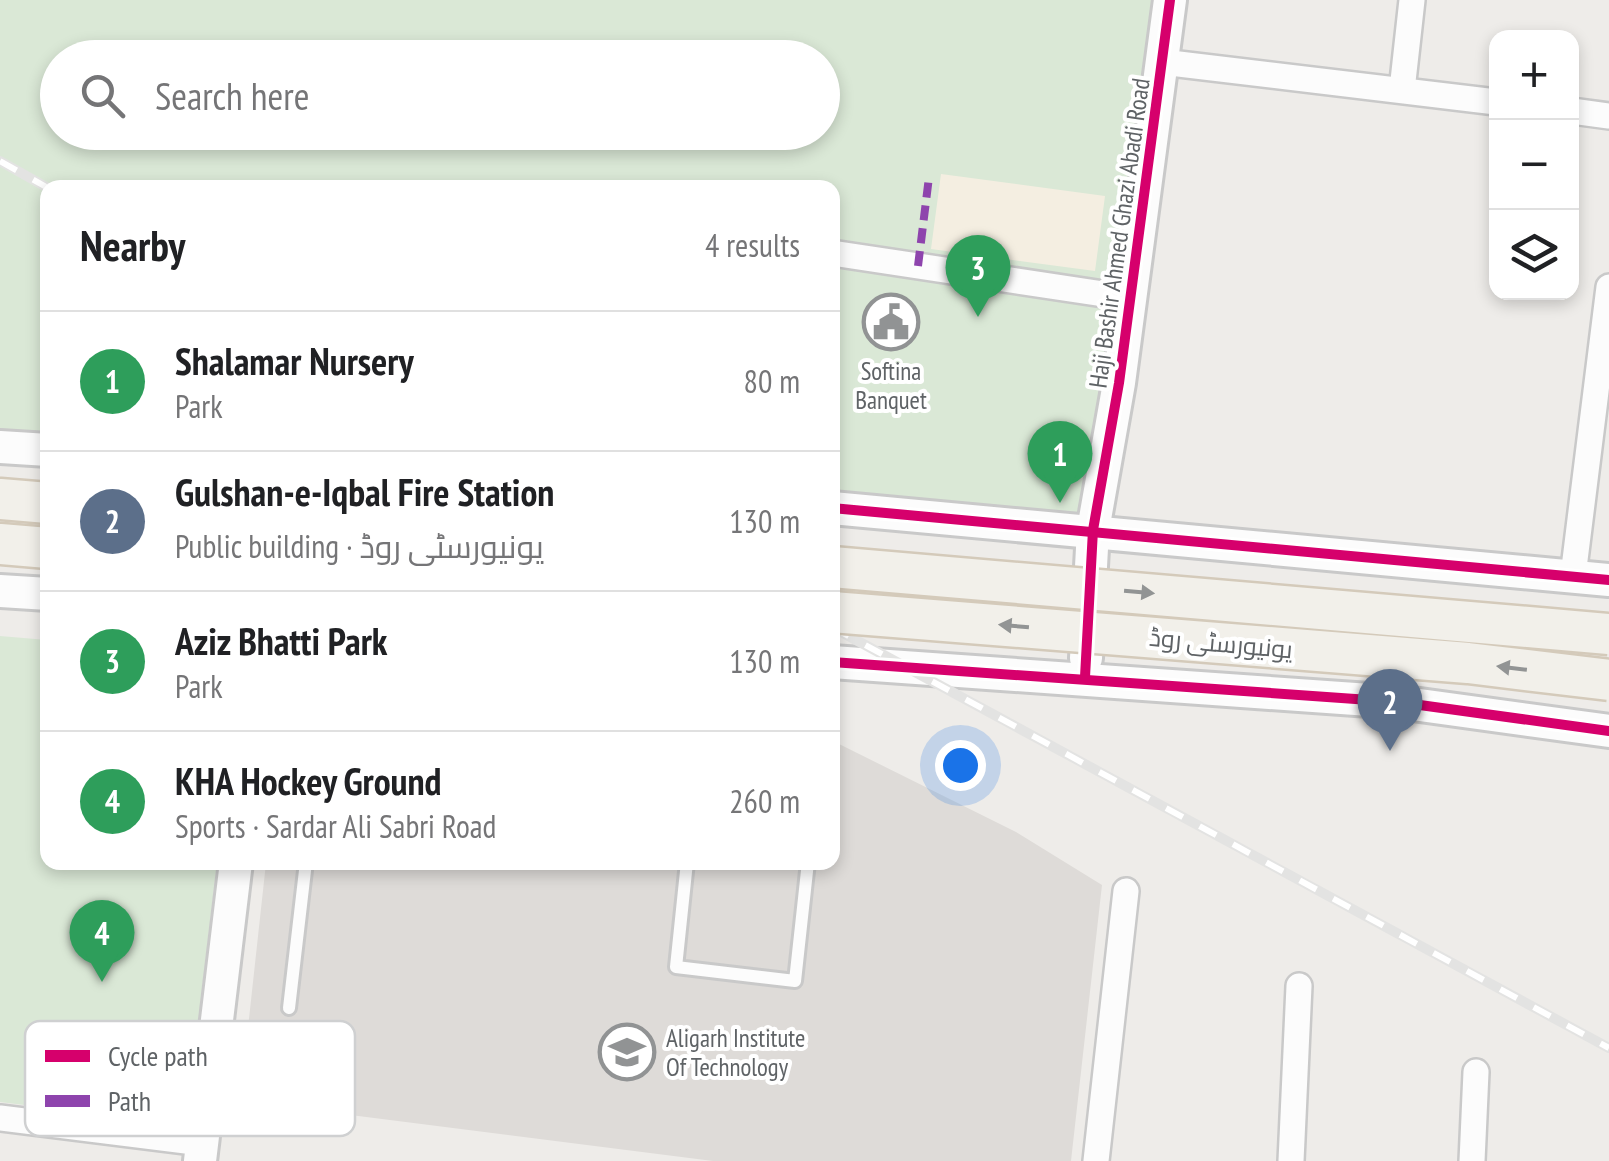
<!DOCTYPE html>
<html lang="en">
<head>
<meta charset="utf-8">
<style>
	:root { --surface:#fff; --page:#f6f6f6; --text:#202124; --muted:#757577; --line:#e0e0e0; --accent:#919394 }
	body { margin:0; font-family:"PT Sans Narrow",Cairo,sans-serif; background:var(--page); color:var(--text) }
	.controls { position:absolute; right:30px; top:30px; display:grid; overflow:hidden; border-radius:20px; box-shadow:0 5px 15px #0003 }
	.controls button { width:90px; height:90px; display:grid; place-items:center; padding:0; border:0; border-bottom:2px solid var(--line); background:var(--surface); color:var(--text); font:50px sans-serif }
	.you { position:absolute; left:960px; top:765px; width:35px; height:35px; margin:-25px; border:8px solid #fff; border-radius:50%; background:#1a73e8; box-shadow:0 0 0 15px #1a73e833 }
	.badge { display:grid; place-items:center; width:65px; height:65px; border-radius:50%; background:var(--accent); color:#fff; font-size:32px; font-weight:700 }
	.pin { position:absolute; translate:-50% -82px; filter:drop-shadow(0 2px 5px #0008) }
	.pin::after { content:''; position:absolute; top:52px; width:35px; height:30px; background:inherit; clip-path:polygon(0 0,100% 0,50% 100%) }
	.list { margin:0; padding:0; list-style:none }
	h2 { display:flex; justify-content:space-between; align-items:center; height:130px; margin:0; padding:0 40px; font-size:42px }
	h2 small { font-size:32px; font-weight:400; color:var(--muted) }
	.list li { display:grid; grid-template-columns:65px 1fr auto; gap:30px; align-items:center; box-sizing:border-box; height:140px; padding:0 40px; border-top:2px solid var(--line) }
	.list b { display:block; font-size:38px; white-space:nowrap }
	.list p { margin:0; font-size:32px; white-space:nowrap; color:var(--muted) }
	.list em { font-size:32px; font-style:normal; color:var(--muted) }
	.icon { flex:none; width:55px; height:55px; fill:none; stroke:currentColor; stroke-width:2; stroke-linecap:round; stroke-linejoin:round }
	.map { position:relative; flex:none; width:1609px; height:1161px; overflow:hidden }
	.search { position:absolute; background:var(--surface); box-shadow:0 5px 15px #0003; left:40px; top:40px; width:800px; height:110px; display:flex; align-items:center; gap:25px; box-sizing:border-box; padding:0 35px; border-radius:55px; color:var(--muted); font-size:38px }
	.panel { position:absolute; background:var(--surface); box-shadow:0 5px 15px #0003; left:40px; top:180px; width:800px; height:690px; border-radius:20px }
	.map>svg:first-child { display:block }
	.education { fill:#dedbd8 }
	.green { fill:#dae8d6; fill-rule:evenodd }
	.sand { fill:#f4eee1 }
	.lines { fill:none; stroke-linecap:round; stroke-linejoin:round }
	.service-casing { stroke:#c9c9c9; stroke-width:18 }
	.minor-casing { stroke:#c9c9c9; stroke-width:30 }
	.tertiary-casing { stroke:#c9c9c9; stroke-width:38 }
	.primary-casing { stroke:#d4caba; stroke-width:45 }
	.service { stroke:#fcfcfc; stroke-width:12 }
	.minor { stroke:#fcfcfc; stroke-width:25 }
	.tertiary { stroke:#fcfcfc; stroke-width:32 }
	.primary { stroke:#f2f0ea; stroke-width:40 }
	.rail-casing { stroke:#e3e3e2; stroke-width:10 }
	.rail { stroke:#fff; stroke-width:6; stroke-dasharray:19; stroke-linecap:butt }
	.primary-bridge-casing { stroke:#d4caba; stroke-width:45; stroke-linecap:butt }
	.primary-bridge { stroke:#f2f0ea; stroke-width:40 }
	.quiet { stroke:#8e44ad; stroke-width:8; stroke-dasharray:15 8; stroke-linecap:butt }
	.cycleway-casing { stroke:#fff; stroke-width:16 }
	.cycleway { stroke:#d6006c; stroke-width:10 }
	.oneway { fill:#929494 }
	.labels { text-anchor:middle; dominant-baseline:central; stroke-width:8; stroke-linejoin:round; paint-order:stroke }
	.street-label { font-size:25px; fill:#5f6366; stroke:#fff }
	.poi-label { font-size:25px; fill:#5f6366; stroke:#fff }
	.key { fill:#fff; stroke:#cfd0d1; stroke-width:2.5 }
	.key-label { font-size:28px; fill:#5f6366 }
</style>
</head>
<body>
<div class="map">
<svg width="1609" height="1161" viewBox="0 0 1609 1161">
	<rect width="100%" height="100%" fill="#eeece9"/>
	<polygon class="education" points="833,741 1016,832 1102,885 1071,1161 713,1161 240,1101 266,863 832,862"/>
	<g class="green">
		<path d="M 0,0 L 1166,0 L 1096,530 L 833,510 L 832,188 L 48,188 L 47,451 L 0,447 ZM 58,58 L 822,58 L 822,132 L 58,132 Z"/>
		<polygon points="0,636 47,640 48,862 217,863 186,1125 0,1102"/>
	</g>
	<polygon class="sand" points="941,174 1105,196 1095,271 931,249"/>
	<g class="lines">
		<g class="service-casing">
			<g id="service">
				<polyline points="687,862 676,967 795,981 808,862"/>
				<polyline points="289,1008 306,862"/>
			</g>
		</g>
		<g class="minor-casing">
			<g id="minor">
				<polyline points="1162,62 1496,102"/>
				<polyline points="1402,90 1412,0"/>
				<polyline points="1572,111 1609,116"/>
				<polyline points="832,253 1130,298"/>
				<polyline points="1573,576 1609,287"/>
				<polyline points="0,1118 202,1143"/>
				<polyline points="1096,1161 1126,891"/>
				<polyline points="1291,1161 1299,986"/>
				<polyline points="1472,1161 1476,1072"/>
			</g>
		</g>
		<g class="tertiary-casing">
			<g id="tertiary">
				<polyline points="0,447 48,450"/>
				<polyline points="832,508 1609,580"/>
				<polyline points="0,591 48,594"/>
				<polyline points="1086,658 1093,530 1119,383 1170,0"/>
				<polyline points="832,662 1398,702 1609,731"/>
				<polyline points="200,1161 236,862"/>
			</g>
		</g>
		<g class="primary-casing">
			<g id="primary">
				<polyline points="0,499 48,503"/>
				<polyline points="0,544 48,548"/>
			</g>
		</g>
		<use href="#service" class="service"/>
		<use href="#minor" class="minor"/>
		<use href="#tertiary" class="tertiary"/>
		<use href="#primary" class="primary"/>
		<g class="rail-casing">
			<g id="rail">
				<polyline points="0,161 48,188"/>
				<polyline points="832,627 1609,1048"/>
			</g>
		</g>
		<use href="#rail" class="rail"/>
		<g class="primary-bridge-casing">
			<g id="primary-bridge">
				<polyline points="832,567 1609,634"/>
				<polyline points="832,612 1468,663 1609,680"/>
			</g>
		</g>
		<use href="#primary-bridge" class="primary-bridge"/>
		<polyline class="quiet" points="918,266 929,177"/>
		<g class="cycleway-casing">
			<g id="cycleway">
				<polyline points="832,508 1609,580"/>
				<polyline points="832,662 1398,702 1609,731"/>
				<polyline points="1085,677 1093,530 1119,383 1170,0"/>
			</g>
		</g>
		<use href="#cycleway" class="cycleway"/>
	</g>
	<defs><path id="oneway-solid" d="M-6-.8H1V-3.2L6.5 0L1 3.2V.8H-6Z" transform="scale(2.5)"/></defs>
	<g class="oneway">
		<use href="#oneway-solid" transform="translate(1139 592) rotate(5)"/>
		<use href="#oneway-solid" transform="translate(1014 626) rotate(-175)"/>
		<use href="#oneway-solid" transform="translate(1512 668) rotate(-173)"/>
	</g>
	<defs>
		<g id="civic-ring" transform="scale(2.875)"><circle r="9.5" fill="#fff" stroke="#919394" stroke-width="1.5"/><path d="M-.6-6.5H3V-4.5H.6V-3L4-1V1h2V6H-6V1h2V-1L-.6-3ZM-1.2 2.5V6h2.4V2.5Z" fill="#919394"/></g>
		<g id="university-ring" transform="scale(2.875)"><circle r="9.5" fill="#fff" stroke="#919394" stroke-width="1.5"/><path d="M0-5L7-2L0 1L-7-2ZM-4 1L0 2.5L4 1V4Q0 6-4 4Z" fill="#919394"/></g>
	</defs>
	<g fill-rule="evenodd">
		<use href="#civic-ring" x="891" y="322"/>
		<use href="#university-ring" x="627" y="1052"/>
	</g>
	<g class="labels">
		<g class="street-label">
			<text transform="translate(1119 233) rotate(-82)">Haji Bashir Ahmed Ghazi Abadi Road</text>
			<text transform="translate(1221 643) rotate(5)">یونیورسٹی روڈ</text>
		</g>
		<g class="poi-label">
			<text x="891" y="371">Softina<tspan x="891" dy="29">Banquet</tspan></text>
			<text x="666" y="1038" text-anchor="start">Aligarh Institute<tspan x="666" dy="29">Of Technology</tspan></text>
		</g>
	</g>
	<rect x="25" y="1021" width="330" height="115" rx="15" class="key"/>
	<rect x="45" y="1050" width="45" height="12" fill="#d6006c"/>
	<rect x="45" y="1095" width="45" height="12" fill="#8e44ad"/>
	<g class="key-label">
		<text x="108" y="1066">Cycle path</text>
		<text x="108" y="1111">Path</text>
	</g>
</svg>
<div class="controls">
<button>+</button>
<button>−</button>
<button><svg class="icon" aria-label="layers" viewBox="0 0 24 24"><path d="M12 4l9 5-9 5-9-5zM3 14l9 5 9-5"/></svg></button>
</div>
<div class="you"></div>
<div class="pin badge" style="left:1060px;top:503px;background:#2e9e5b">1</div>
<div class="pin badge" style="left:1390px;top:751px;background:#5c6f8a">2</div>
<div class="pin badge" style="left:978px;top:317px;background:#2e9e5b">3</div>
<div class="pin badge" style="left:102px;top:982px;background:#2e9e5b">4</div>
<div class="search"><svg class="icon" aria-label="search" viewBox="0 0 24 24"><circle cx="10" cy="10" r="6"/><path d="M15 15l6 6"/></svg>Search here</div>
<section class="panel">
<h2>Nearby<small>4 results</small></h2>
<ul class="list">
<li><span class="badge" style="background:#2e9e5b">1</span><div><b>Shalamar Nursery</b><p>Park</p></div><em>80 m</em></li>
<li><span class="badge" style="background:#5c6f8a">2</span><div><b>Gulshan-e-Iqbal Fire Station</b><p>Public building · یونیورسٹی روڈ</p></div><em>130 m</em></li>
<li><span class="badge" style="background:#2e9e5b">3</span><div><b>Aziz Bhatti Park</b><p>Park</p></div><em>130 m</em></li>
<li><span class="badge" style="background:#2e9e5b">4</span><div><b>KHA Hockey Ground</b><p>Sports · Sardar Ali Sabri Road</p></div><em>260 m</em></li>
</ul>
</section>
</div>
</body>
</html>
